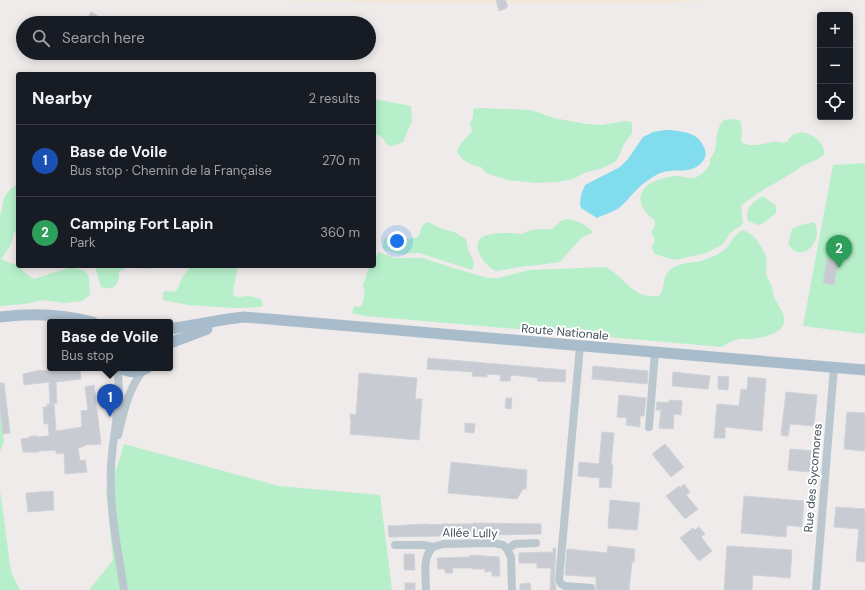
<!DOCTYPE html>
<html lang="en">
<head>
<meta charset="utf-8">
<style>
	:root { --surface:#171b24; --page:#242831; --text:#f1f3f6; --muted:#9ea1a6; --line:#363941; --accent:#0f766e }
	body { margin:0; font-family:"DM Sans",sans-serif; background:var(--page); color:var(--text) }
	.controls { position:absolute; right:12px; top:12px; display:grid; overflow:hidden; border-radius:4px; box-shadow:0 2px 10px #0003 }
	.controls button { width:36px; height:36px; display:grid; place-items:center; padding:0; border:0; border-bottom:1px solid var(--line); background:var(--surface); color:var(--text); font:20px sans-serif }
	.you { position:absolute; left:397px; top:241px; width:14px; height:14px; margin:-10px; border:3px solid #fff; border-radius:50%; background:#1a73e8; box-shadow:0 0 0 6px #1a73e833 }
	.badge { display:grid; place-items:center; width:26px; height:26px; border-radius:50%; background:var(--accent); color:#fff; font-size:13px; font-weight:700 }
	.pin { position:absolute; translate:-50% -33px; filter:drop-shadow(0 1px 2px #0008) }
	.pin::after { content:''; position:absolute; top:21px; width:14px; height:12px; background:inherit; clip-path:polygon(0 0,100% 0,50% 100%) }
	.popup { position:absolute; left:47px; top:319px; width:126px; height:52px; box-sizing:border-box; display:grid; place-content:center; border-radius:4px; background:var(--surface); filter:drop-shadow(0 1px 3px #0005); font-size:13px; white-space:nowrap; color:var(--muted) }
	.popup b { font-size:15px; color:var(--text) }
	.popup::after { content:''; position:absolute; left:50%; top:100%; margin-left:-8px; border:8px solid transparent; border-top-color:var(--surface) }
	.list { margin:0; padding:0; list-style:none }
	h2 { display:flex; justify-content:space-between; align-items:center; height:52px; margin:0; padding:0 16px; font-size:17px }
	h2 small { font-size:13px; font-weight:400; color:var(--muted) }
	.list li { display:grid; grid-template-columns:26px 1fr auto; gap:12px; align-items:center; box-sizing:border-box; height:72px; padding:0 16px; border-top:1px solid var(--line) }
	.list b { display:block; font-size:15px; white-space:nowrap }
	.list p { margin:0; font-size:13px; white-space:nowrap; color:var(--muted) }
	.list em { font-size:13px; font-style:normal; color:var(--muted) }
	.icon { flex:none; width:22px; height:22px; fill:none; stroke:currentColor; stroke-width:2; stroke-linecap:round; stroke-linejoin:round }
	.map { position:relative; flex:none; width:865px; height:590px; overflow:hidden }
	.search { position:absolute; background:var(--surface); box-shadow:0 2px 10px #0003; left:16px; top:16px; width:360px; height:44px; display:flex; align-items:center; gap:10px; box-sizing:border-box; padding:0 14px; border-radius:22px; color:var(--muted); font-size:15px }
	.panel { position:absolute; background:var(--surface); box-shadow:0 2px 10px #0003; left:16px; top:72px; width:360px; height:196px; border-radius:4px }
	.map>svg:first-child { display:block }
	.green { fill:#b6efca }
	.sand { fill:#f1e9da }
	.water { fill:#81dcee }
	.building { fill:#c8cbd1; stroke:#cfd2d8 }
	.lines { fill:none; stroke-linecap:round; stroke-linejoin:round }
	.minor { stroke:#bbc7cf; stroke-width:8 }
	.major { stroke:#a9bccc; stroke-width:11 }
	.labels { text-anchor:middle; dominant-baseline:central; stroke-width:4; stroke-linejoin:round; paint-order:stroke }
	.street-label { font-size:12px; fill:#435059; stroke:#fff }
</style>
</head>
<body>
<div class="map">
<svg width="865" height="590" viewBox="0 0 865 590">
	<rect width="100%" height="100%" fill="#efebeb"/>
	<g class="green">
		<polygon points="374,99 411,106 412,121 403,142 392,146 387,145 383,138 378,135 374,135"/>
		<path d="M 479,108 L 531,110 L 554,118 L 586,124 L 602,125 L 624,121 L 632,122 L 632,133 L 624,144 L 620,154 L 615,162 L 603,168 L 584,173 L 573,179 L 557,182 L 536,183 L 507,180 L 489,174 L 485,172 L 481,167 C 471,165 462,161 457,152 C 459,143 467,138 472,131 L 470,124 L 473,117 L 473,109 Z"/>
		<path d="M 733,119 L 741,121 L 742,132 L 741,141 C 748,149 764,143 773,142 C 778,141 782,144 787,142 C 797,121 826,139 824,154 C 817,162 808,162 799,168 C 797,169 795,172 792,173 C 775,184 756,192 741,206 L 743,224 L 729,234 L 724,243 L 720,246 L 706,253 L 675,260 L 654,254 L 652,247 L 655,240 L 651,232 L 655,226 L 655,221 C 625,197 646,179 676,176 C 682,176 688,179 694,178 C 701,176 706,170 710,164 L 710,159 C 721,147 712,132 724,120 Z"/>
		<polygon points="865,163 865,334 803,326 833,165"/>
		<path d="M 18,183 L 18,239 L 14,231 C 13,243 8,250 1,259 L 10,263 L 18,265 L 25,273 L 34,279 L 71,267 L 85,271 L 89,278 L 90,295 L 82,301 L 64,303 L 43,300 L 25,304 L 0,306 L 0,215 C 2,211 2,207 3,202 C 4,194 12,188 18,183 Z"/>
		<path d="M 763,196 L 776,206 L 776,213 L 762,224 L 758,225 L 748,221 C 744,209 753,202 763,196 Z"/>
		<path d="M 566,219 C 576,219 585,224 592,231 L 592,233 L 582,237 L 560,262 L 531,266 L 526,266 L 497,271 C 487,269 471,248 480,239 C 488,231 513,233 523,234 C 531,227 542,230 552,229 L 561,221 Z"/>
		<path d="M 428,222 L 440,228 L 454,232 L 466,239 C 467,242 467,246 468,249 C 470,257 477,260 472,270 L 419,253 L 399,254 L 385,250 L 383,247 L 384,239 C 387,238 390,236 394,235 C 404,234 407,243 419,236 C 421,230 421,224 428,222 Z"/>
		<path d="M 814,222 C 825,239 802,266 788,244 L 792,229 L 801,225 Z"/>
		<path d="M 742,230 C 753,233 758,241 763,250 C 768,258 766,266 766,274 C 767,279 770,281 771,285 C 773,289 773,293 774,297 C 778,305 789,318 782,327 C 777,335 757,339 748,339 C 744,339 740,338 736,340 C 731,341 727,344 722,347 L 366,316 L 352,313 L 354,306 L 358,307 L 362,305 L 365,291 L 363,285 L 369,268 L 370,266 L 374,266 L 374,260 L 379,252 L 395,258 L 423,258 L 450,267 L 488,278 L 499,278 L 529,270 L 606,267 C 626,278 632,299 659,296 C 666,288 661,276 671,269 C 679,263 691,263 701,261 C 707,259 713,256 718,254 C 731,248 730,238 742,230 Z"/>
		<path d="M 95,266 L 159,266 L 148,269 L 130,267 L 126,268 L 119,272 C 120,285 113,291 101,287 Z"/>
		<polygon points="191,266 238,266 233,292 234,296 239,297 248,296 261,299 263,305 261,307 234,308 188,305 163,300 163,293 165,291 174,292 177,290 182,278"/>
		<polygon points="0,408 4,442 0,452"/>
		<polygon points="124,444 279,486 380,495 392,590 89,590 113,560 106,490 117,467"/>
		<polygon points="0,490 11,572 20,590 0,590"/>
	</g>
	<polygon class="sand" points="250,0 715,0 669,3 391,3"/>
	<path class="water" d="M 665,130 C 675,130 696,132 701,142 C 705,148 708,155 703,161 C 692,175 679,168 664,172 C 659,173 654,176 650,179 C 637,186 630,199 619,208 C 613,212 603,215 597,218 L 581,208 L 580,204 L 581,195 L 585,185 L 620,167 L 628,159 L 643,137 L 653,132 Z"/>
	<g class="building">
		<polygon points="496,0 505,0 508,6 505,9 499,11"/>
		<polygon points="91,12 98,16 94,23 89,23 87,20"/>
		<polygon points="827,259 838,261 834,285 823,283"/>
		<polygon points="428,358 566,370 565,382 537,381 538,378 511,375 510,381 500,381 501,375 487,374 487,377 472,376 473,372 427,369"/>
		<polygon points="593,366 648,371 647,384 592,379"/>
		<polygon points="72,368 80,368 81,379 56,382 57,403 50,404 49,382 24,385 23,374 40,370 41,371"/>
		<polygon points="673,372 710,376 708,389 672,386"/>
		<polygon points="359,373 417,378 415,399 422,399 419,440 350,434 351,423 350,414 356,415"/>
		<polygon points="718,376 729,377 728,390 718,389"/>
		<polygon points="748,377 766,379 762,431 725,427 725,438 714,438 717,404 739,406 741,389 747,390"/>
		<polygon points="0,383 4,383 10,433 3,434 0,408"/>
		<polygon points="94,385 101,444 85,445 85,446 78,448 80,461 85,460 87,472 65,474 64,453 56,454 56,450 39,451 39,452 23,452 21,439 29,438 29,437 33,436 37,436 37,437 49,436 48,423 44,424 43,407 47,407 47,404 54,404 56,431 82,427 81,411 88,410 85,387"/>
		<polygon points="786,392 817,395 814,426 790,424 788,436 781,435"/>
		<polygon points="619,395 646,398 644,416 640,416 640,427 626,425 627,418 617,417"/>
		<polygon points="506,398 512,398 511,409 505,408"/>
		<polygon points="669,400 682,401 681,415 674,414 673,429 659,428 661,410 656,410 657,402 669,403"/>
		<polygon points="847,412 865,413 865,451 844,449"/>
		<polygon points="465,423 475,424 474,433 465,432"/>
		<polygon points="602,432 614,433 611,465 613,465 611,488 599,487 600,478 578,476 579,462 599,464"/>
		<polygon points="665,444 684,467 671,477 652,454"/>
		<polygon points="790,449 812,451 810,472 788,470"/>
		<polygon points="451,462 527,470 526,489 523,489 517,499 448,493"/>
		<polygon points="684,484 690,492 686,495 698,509 685,519 666,496 679,486 680,488"/>
		<polygon points="53,491 54,510 28,512 26,493"/>
		<polygon points="744,496 804,501 802,527 787,525 786,537 741,533"/>
		<polygon points="610,500 640,503 637,530 608,528"/>
		<polygon points="836,507 865,509 865,562 856,561 859,529 834,527"/>
		<polygon points="473,523 541,524 541,534 389,537 388,526 425,524 442,525 442,524 473,524"/>
		<polygon points="699,527 705,534 701,537 712,551 699,561 680,538 693,528 695,530"/>
		<polygon points="608,546 635,549 634,562 632,562 629,590 596,590 596,577 565,575 567,549 607,553"/>
		<polygon points="727,546 792,550 790,578 753,575 752,590 724,590"/>
		<polygon points="553,548 556,548 554,580 556,587 556,590 550,590 551,568 537,568 537,563 519,563 519,553 553,552"/>
		<polygon points="404,554 414,554 415,570 404,570"/>
		<polygon points="470,555 499,557 500,576 492,576 492,571 485,572 485,569 472,569 472,568 452,568 453,573 445,573 445,569 438,569 437,558 470,557"/>
		<rect x="405" y="583" width="10" height="7"/>
		<polygon points="530,583 531,590 520,590 520,584"/>
	</g>
	<g class="lines">
		<g class="minor">
			<polyline points="580,346 559,580 561,584 565,586 591,588"/>
			<path d="M 117,368 C 123,399 112,436 111,468 C 109,509 118,550 124,590"/>
			<polyline points="649,427 655,352"/>
			<path d="M 118,435 C 124,411 128,390 143,370"/>
			<polyline points="395,545 424,545 433,547 443,544 493,543 503,545 507,549 515,544 536,543"/>
			<polyline points="507,549 511,557 512,590"/>
			<path d="M 426,590 C 426,576 422,557 433,547"/>
			<polyline points="816,590 834,367"/>
		</g>
		<g class="major">
			<path d="M 0,317 C 31,313 63,314 93,322"/>
			<polyline points="170,329 228,319 244,317 865,370"/>
			<polyline points="170,343 207,329"/>
			<path d="M 120,368 C 129,373 138,373 147,368"/>
		</g>
	</g>
	<g class="labels">
		<g class="street-label">
			<text transform="translate(565 332) rotate(5)">Route Nationale</text>
			<text transform="translate(813 478) rotate(-85)">Rue des Sycomores</text>
			<text transform="translate(470 533) rotate(1)">Allée Lully</text>
		</g>
	</g>
</svg>
<div class="controls">
<button>+</button>
<button>−</button>
<button><svg class="icon" aria-label="locate" viewBox="0 0 24 24"><circle cx="12" cy="12" r="6"/><path d="M12 2v4M12 18v4M2 12h4M18 12h4"/></svg></button>
</div>
<div class="you"></div>
<div class="pin badge" style="left:110px;top:417px;background:#1a4fb4">1</div>
<div class="popup"><b>Base de Voile</b>Bus stop</div>
<div class="pin badge" style="left:839px;top:268px;background:#2e9e5b">2</div>
<div class="search"><svg class="icon" aria-label="search" viewBox="0 0 24 24"><circle cx="10" cy="10" r="6"/><path d="M15 15l6 6"/></svg>Search here</div>
<section class="panel">
<h2>Nearby<small>2 results</small></h2>
<ul class="list">
<li><span class="badge" style="background:#1a4fb4">1</span><div><b>Base de Voile</b><p>Bus stop · Chemin de la Française</p></div><em>270 m</em></li>
<li><span class="badge" style="background:#2e9e5b">2</span><div><b>Camping Fort Lapin</b><p>Park</p></div><em>360 m</em></li>
</ul>
</section>
</div>
</body>
</html>
